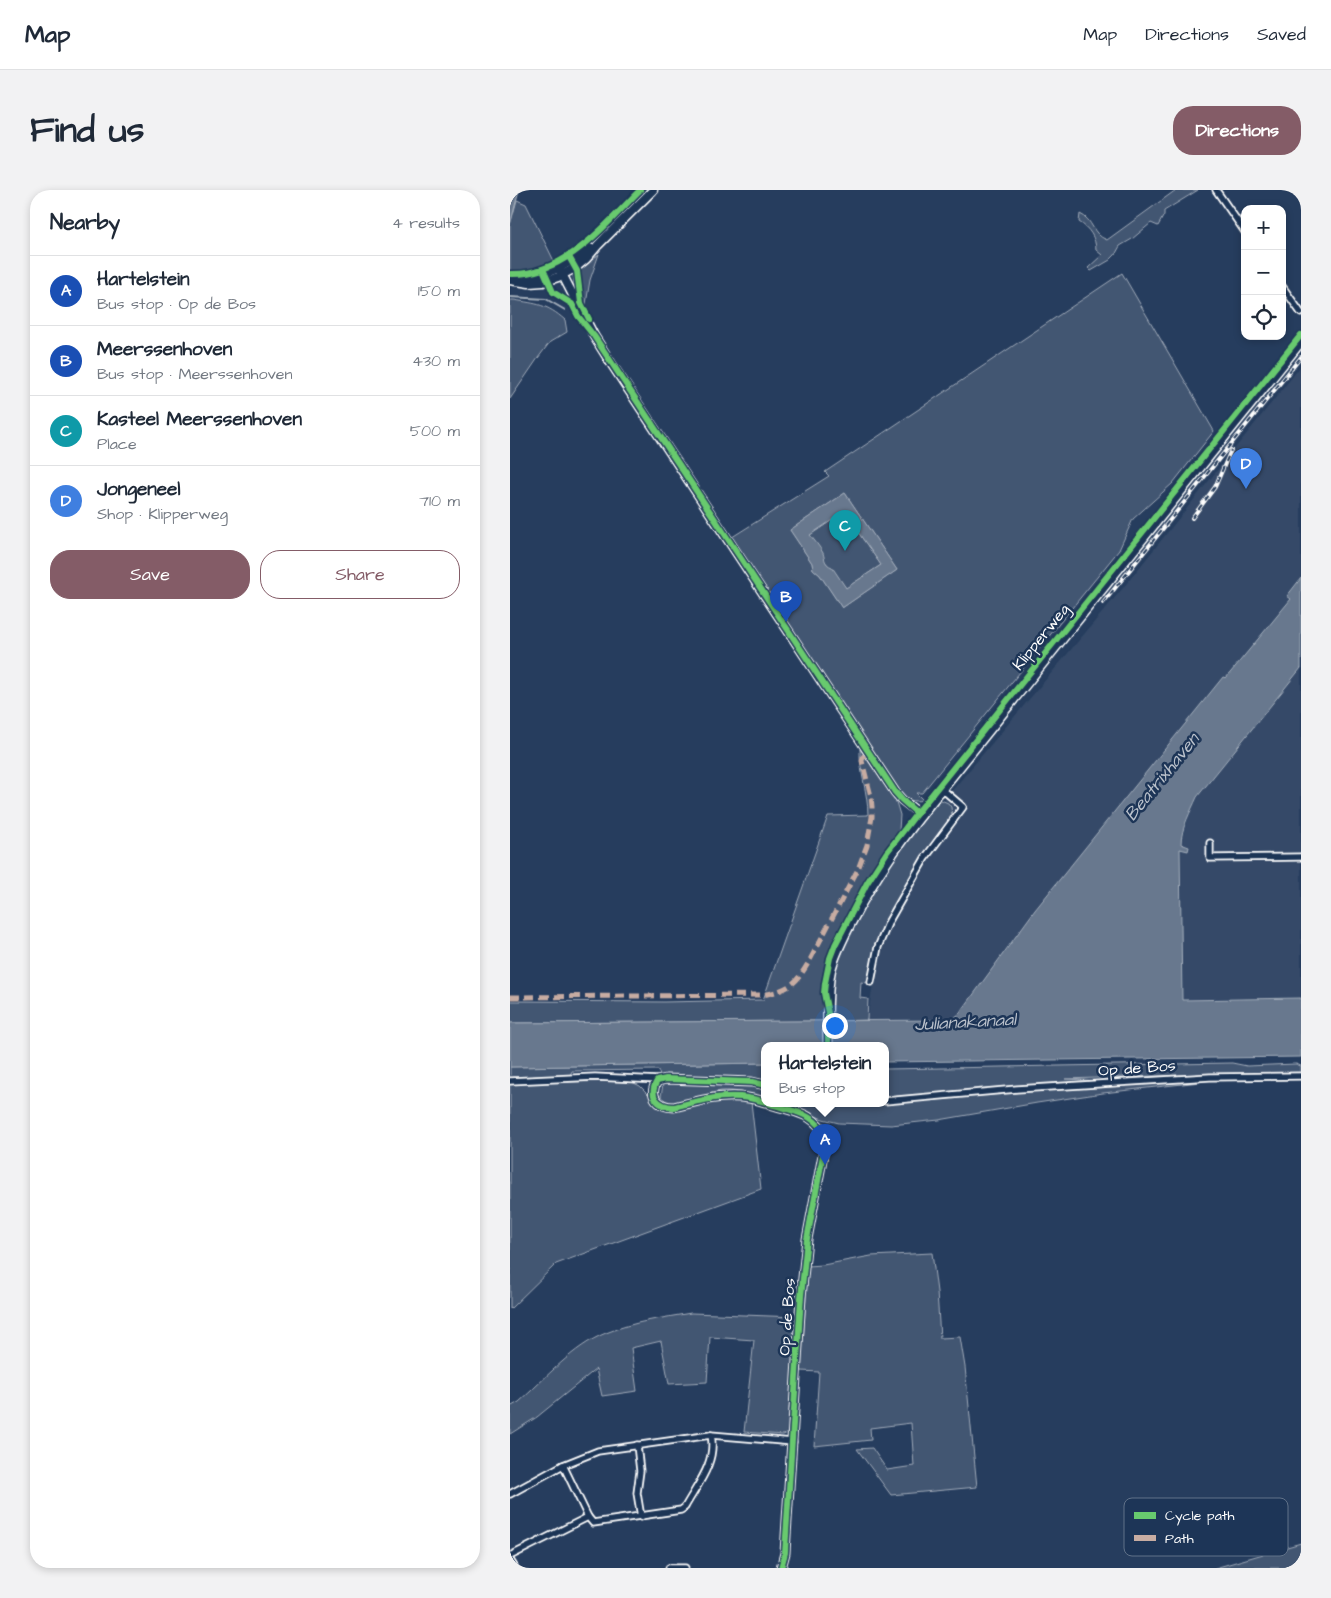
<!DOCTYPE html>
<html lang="en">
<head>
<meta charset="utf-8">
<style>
	:root { --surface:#fff; --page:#f2f2f3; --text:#1f2937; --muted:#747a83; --line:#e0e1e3; --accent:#845c67 }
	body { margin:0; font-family:"Architects Daughter",sans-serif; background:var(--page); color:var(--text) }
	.controls { position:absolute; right:15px; top:15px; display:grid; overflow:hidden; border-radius:10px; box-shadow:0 2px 8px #0003 }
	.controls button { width:45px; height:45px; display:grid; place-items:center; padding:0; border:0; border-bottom:1px solid var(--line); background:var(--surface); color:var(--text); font:25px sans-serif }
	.you { position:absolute; left:324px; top:835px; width:18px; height:18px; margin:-12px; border:4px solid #fff; border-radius:50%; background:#1a73e8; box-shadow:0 0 0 8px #1a73e833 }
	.badge { display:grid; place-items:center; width:32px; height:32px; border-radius:50%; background:var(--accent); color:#fff; font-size:16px; font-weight:700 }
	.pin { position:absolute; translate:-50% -41px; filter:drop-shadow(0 1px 2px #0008) }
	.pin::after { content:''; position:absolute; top:26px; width:18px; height:15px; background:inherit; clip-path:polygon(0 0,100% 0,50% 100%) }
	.popup { position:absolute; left:251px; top:852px; width:128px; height:65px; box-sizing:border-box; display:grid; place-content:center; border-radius:10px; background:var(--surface); filter:drop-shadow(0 1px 4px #0005); font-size:16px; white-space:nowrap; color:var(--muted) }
	.popup b { font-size:19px; color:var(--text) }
	.popup::after { content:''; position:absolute; left:50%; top:100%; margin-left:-10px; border:10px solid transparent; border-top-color:var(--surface) }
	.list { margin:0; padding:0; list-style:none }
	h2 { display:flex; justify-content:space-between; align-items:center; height:65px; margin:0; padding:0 20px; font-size:21px }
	h2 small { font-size:16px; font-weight:400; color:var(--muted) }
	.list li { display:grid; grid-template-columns:32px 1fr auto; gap:15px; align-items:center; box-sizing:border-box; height:70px; padding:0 20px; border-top:1px solid var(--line) }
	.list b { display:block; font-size:19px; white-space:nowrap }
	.list p { margin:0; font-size:16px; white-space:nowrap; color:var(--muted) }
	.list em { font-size:16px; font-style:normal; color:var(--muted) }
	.actions { display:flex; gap:10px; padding:15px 20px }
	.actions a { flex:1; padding:11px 0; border:1px solid var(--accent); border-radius:20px; text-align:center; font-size:18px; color:var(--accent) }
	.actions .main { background:var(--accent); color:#fff }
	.icon { flex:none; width:28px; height:28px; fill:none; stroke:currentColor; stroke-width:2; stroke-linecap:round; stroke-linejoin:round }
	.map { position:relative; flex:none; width:791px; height:1378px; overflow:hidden; border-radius:20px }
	header { display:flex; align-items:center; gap:30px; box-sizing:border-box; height:70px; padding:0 25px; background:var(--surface); border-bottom:1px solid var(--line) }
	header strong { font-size:24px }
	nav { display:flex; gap:28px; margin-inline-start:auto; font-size:18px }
	.intro { display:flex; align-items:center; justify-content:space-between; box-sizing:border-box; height:120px; padding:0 30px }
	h1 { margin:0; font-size:35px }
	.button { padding:12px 22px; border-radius:20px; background:var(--accent); color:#fff; font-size:18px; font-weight:700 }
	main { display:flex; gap:30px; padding:0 30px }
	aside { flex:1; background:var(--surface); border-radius:20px; box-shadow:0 2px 8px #0003 }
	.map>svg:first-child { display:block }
	.built { fill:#344a68 }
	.green { fill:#425672; stroke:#a0aab8; fill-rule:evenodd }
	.water { fill:#67788e; stroke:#a4aebb; fill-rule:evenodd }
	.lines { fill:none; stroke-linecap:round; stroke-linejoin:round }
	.stream { stroke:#a4aebb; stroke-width:2 }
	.street-casing { stroke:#fff; stroke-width:9 }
	.secondary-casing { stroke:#fff; stroke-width:11 }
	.street { stroke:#1d3557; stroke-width:5.5 }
	.secondary { stroke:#1d3557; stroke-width:8 }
	.rail-casing { stroke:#fff; stroke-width:4 }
	.rail { stroke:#1d3557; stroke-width:2; stroke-dasharray:5.5; stroke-linecap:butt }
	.quiet { stroke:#c7aca2; stroke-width:5; stroke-dasharray:10 5; stroke-linecap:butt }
	.cycleway-casing { stroke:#1d3557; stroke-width:9 }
	.cycleway { stroke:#67ca6e; stroke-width:6 }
	.labels { text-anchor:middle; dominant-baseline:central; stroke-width:5; stroke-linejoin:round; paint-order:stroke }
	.street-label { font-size:16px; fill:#fff; stroke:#1d3557 }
	.water-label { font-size:18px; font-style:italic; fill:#bbc2cc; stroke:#1d3557 }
	.key { fill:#1d3557; stroke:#617289; stroke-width:1 }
	.key-label { font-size:14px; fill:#fff }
</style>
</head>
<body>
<header>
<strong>Map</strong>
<nav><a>Map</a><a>Directions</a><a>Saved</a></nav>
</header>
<div class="intro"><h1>Find us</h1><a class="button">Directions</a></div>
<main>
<aside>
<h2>Nearby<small>4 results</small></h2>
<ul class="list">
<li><span class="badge" style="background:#1a4fb4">A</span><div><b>Hartelstein</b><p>Bus stop · Op de Bos</p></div><em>150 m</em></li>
<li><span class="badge" style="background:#1a4fb4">B</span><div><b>Meerssenhoven</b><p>Bus stop · Meerssenhoven</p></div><em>430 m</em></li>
<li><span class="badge" style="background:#0f9aa8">C</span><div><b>Kasteel Meerssenhoven</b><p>Place</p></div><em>500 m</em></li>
<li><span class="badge" style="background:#3f7fe0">D</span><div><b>Jongeneel</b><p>Shop · Klipperweg</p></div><em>710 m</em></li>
</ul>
<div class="actions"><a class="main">Save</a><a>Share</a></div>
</aside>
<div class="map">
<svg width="791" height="1378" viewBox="0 0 791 1378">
	<rect width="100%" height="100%" fill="#263d5e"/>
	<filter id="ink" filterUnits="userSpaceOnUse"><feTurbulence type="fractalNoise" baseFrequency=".02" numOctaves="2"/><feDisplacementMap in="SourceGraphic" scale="10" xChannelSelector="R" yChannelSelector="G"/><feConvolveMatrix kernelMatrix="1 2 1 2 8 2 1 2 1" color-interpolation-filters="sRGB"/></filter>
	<g filter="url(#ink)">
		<polygon class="built" points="791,176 791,808 672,810 671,808 670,659 679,657 671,654 671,650 679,624 687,607 722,564 680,528 525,720 450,823 444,828 434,830 357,830 369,759 380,735 417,670 431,633 429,627 435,609 613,398"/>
		<g class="green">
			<path d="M 666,0 L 688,0 L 654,21 L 654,25 L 648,36 L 641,33 L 622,49 L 610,56 L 605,65 L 600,70 L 581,81 L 578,78 L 592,65 L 586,60 C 586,48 579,38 569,32 L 570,24 C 584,30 581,44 597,50 Z"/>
			<path d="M 7,10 L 16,14 L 44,71 C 30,78 16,82 0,82 L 0,35 Z"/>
			<polygon points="89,64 80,90 75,120 64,94 63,86"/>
			<path d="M 612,83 L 704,241 L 663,293 L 623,329 L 609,360 L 412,603 L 406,603 L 413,610 C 404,612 397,611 390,603 L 219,349 L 319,286 L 315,282 ZM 335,303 L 387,380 L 332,418 L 310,385 L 303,379 L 302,373 L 280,340 Z"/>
			<path d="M 0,110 L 4,110 C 27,114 37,114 55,130 L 57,142 L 40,152 L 28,168 L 0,209 Z"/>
			<polygon points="334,322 371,375 336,398 314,370 300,345"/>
			<path d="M 350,559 L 386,612 L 390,625 L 389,640 L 354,694 L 324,752 L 317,770 L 315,786 L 313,831 L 0,833 L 0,811 L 154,812 L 253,810 L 318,626 L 358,625 C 358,603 349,581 350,559 Z"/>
			<path d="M 431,610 L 438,613 L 441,617 L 442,626 L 415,663 L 376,731 L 366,755 L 357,793 L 351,792 L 350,808 L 358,809 L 357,830 L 322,831 C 322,818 321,805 323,792 C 326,775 334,758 341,742 C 362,694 392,655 424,614 Z"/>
			<path d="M 255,873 L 255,908 C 241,904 226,900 211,901 C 199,902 170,916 161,913 C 158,913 154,909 151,907 L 153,894 L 148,880 L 62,881 L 57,892 L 120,891 L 130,896 L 149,915 L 219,909 L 241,912 L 251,999 L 46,1074 L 0,1119 L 0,877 Z"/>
			<polygon points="722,873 737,876 786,874 791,876 791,883 674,885 555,889 635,893 690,892 593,903 527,913 429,930 381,935 329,933 313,929 274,914 375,914 375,879"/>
			<polygon points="422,1063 427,1102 430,1148 450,1147 455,1177 467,1297 381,1305 347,1259 362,1258 377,1280 404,1276 401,1233 360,1238 361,1250 304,1256 309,1182 291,1181 298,1076 313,1075 361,1066"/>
			<path d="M 181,1123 L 286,1127 L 279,1238 L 278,1243 L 273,1245 L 234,1242 L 244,1150 L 200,1147 L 197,1192 L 159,1194 L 151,1151 L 121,1158 L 127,1201 L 92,1206 L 86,1179 L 27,1227 L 0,1244 L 0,1217 L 9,1212 C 35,1189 63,1156 96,1143 C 123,1132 152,1128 181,1123 Z"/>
			<polygon points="791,1353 791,1378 705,1378"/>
		</g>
		<g class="water">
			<polygon points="0,0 9,0 0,35"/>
			<path d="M 335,303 L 387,380 L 332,418 L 310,385 L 303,379 L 302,373 L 280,340 ZM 334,322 L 371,375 L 336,398 L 322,377 C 314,374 315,369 313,363 C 310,357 304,350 300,345 Z"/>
			<path d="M 791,388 L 791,478 L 687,607 C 681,621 671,638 671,654 L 679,657 L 678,661 L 670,659 L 672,810 L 791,808 L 791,867 L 375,872 L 375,856 L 255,856 L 255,873 L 0,877 L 0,833 L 434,830 L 444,828 L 450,823 L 525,720 L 713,487 L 716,488 L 781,409 L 777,406 Z"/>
		</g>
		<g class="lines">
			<polyline class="stream" points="0,107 36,109 55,120"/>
			<g class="street-casing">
				<g id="street">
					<polyline points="706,0 735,42"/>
					<polyline points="772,96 791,123"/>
					<polyline points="700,653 700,668 791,667"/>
					<polyline points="361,792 368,757 379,731 415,668 453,617 432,599"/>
					<polyline points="0,891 85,887 150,890"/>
					<polyline points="375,911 507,899 700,887 791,886"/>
					<polyline points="127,1255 130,1281 127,1303 131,1327"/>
					<polyline points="53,1275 78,1327"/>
					<polyline points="0,1304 53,1275 88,1261 201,1245 283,1252"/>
					<path d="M 0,1366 L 78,1327 L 83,1333 L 171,1320 L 175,1317 C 187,1295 207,1272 201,1245"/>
					<polyline points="0,1370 5,1378"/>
					<polyline points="159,1378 175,1378"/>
				</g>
			</g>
			<g class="secondary-casing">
				<g id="secondary">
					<polyline points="49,78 84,146 101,173 385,602 392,610 411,625"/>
					<polyline points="0,90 19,93 33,92 48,87 65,78 76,69 88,55 143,0"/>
					<polyline points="15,91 49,78 81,59"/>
					<path d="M 318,856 C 318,831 316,805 321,780 C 325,764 333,749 340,735 C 365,685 397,642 432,599 L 791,152"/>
					<path d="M 255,895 L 242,892 L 156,889 L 147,891 C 138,906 148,917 164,917 C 195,909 223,901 255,912"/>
					<path d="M 260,914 C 282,921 308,923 316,949 L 297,1049 L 291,1107 L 276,1346 L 275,1363 L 271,1378"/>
				</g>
			</g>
			<use href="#street" class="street"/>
			<use href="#secondary" class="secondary"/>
			<g class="rail-casing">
				<g id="rail">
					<polyline points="682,328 705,297 721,260"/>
					<polyline points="593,413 791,167"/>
				</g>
			</g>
			<use href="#rail" class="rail"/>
			<path class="quiet" d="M 0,807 L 253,805 C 281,799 286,794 300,770 L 348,679 L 357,655 L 362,627 L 362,617 L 361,606 L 352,571 L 353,567 L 358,560"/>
			<g class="cycleway-casing">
				<g id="cycleway">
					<polyline points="58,65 67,81 71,113 79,129"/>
					<polyline points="33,79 43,102 62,114 68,126 84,146 385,602 392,610 407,623"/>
					<path d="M 0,84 C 55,86 95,35 130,0"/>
					<polyline points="318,856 318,823 314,803 315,793 320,768 325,755 357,693 377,662 407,623 791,145"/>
					<path d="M 255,895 L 242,892 L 156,889 L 147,891 C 138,906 148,917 164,917 C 195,909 223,901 255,912"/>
					<path d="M 260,914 C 282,921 308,923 316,949 L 297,1049 L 291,1107 L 276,1346 L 275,1363 L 271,1378"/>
				</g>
			</g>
			<use href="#cycleway" class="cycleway"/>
		</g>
	</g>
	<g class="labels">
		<g class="street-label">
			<text transform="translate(531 447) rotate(-51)">Klipperweg</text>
			<text transform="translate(627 878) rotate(-4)">Op de Bos</text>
			<text transform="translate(277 1127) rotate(-86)">Op de Bos</text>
		</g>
		<g class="water-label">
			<text transform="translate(652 587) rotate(-51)">Beatrixhaven</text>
			<text transform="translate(455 832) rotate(-3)">Julianakanaal</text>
		</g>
	</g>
	<rect x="614" y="1308" width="164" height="58" rx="8" class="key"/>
	<rect x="624" y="1322" width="22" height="7" fill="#67ca6e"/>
	<rect x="624" y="1345" width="22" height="6" fill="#c7aca2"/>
	<g class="key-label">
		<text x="655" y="1330">Cycle path</text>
		<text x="655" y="1353">Path</text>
	</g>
</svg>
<div class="controls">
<button>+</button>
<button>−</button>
<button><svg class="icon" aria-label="locate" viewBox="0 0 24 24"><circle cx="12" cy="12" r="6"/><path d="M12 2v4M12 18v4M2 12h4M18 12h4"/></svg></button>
</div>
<div class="you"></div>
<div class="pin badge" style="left:315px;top:975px;background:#1a4fb4">A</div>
<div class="popup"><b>Hartelstein</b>Bus stop</div>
<div class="pin badge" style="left:276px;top:432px;background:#1a4fb4">B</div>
<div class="pin badge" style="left:335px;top:361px;background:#0f9aa8">C</div>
<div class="pin badge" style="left:736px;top:299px;background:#3f7fe0">D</div>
</div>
</main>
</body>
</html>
